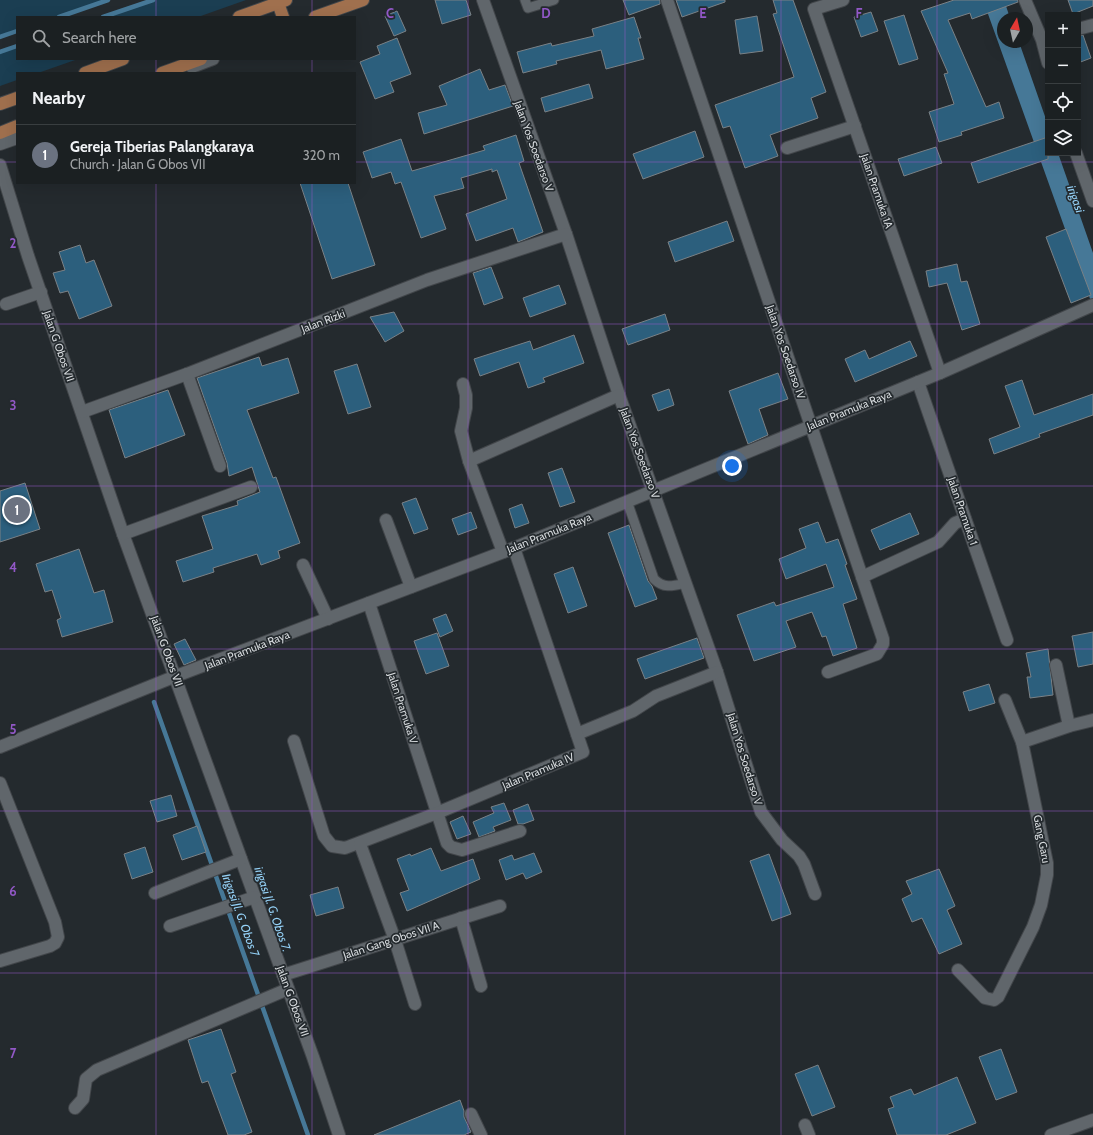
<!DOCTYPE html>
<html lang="en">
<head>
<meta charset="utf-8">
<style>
	:root { --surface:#1b2022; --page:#24282a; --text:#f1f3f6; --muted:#a0a3a5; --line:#393e40; --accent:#fe9b58 }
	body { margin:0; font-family:Cabin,sans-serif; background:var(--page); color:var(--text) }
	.controls { position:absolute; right:12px; top:12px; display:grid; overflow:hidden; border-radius:0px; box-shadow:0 4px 16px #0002 }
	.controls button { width:36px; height:36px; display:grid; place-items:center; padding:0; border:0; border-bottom:1px solid var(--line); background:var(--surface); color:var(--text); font:20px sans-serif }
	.compass { position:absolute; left:997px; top:12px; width:36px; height:36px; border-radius:50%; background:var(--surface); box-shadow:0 4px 16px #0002; rotate:9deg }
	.you { position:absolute; left:732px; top:466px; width:14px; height:14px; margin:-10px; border:3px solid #fff; border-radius:50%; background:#1a73e8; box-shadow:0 0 0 6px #1a73e833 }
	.badge { display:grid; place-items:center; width:26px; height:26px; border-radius:50%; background:var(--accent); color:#fff; font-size:13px; font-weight:700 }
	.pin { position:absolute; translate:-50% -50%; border:2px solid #fff; box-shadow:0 1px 4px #0006 }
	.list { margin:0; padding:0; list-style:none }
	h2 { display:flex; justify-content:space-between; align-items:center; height:52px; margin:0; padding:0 16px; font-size:17px }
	h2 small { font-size:13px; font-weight:400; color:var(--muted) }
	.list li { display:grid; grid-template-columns:26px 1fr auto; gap:12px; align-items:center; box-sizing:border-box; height:60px; padding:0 16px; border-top:1px solid var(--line) }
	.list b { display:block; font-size:15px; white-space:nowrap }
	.list p { margin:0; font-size:13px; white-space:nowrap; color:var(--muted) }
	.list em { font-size:13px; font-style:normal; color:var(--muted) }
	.icon { flex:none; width:22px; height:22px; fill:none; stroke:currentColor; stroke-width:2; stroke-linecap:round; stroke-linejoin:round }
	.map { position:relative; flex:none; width:1093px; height:1135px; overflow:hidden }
	.search { position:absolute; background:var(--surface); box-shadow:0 4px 16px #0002; left:16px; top:16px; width:340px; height:44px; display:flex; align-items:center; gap:10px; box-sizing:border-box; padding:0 14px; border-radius:0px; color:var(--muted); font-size:15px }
	.panel { position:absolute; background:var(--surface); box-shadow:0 4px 16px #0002; left:16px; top:72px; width:340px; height:112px; border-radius:0px }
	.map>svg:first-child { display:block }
	.green { fill:#1b3e52 }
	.water { fill:#467897 }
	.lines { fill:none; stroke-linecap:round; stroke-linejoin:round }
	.stream { stroke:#467897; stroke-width:4.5 }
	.building { fill:#2c5f7d; stroke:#7a8186 }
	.service-casing { stroke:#42464a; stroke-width:11 }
	.minor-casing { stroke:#42464a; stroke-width:14 }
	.tertiary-casing { stroke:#42464a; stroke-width:14 }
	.primary-casing { stroke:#42464a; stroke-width:14 }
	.service { stroke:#60666b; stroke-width:9 }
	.minor { stroke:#60666b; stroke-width:12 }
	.tertiary { stroke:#60666b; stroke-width:12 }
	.primary { stroke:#a0704e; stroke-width:12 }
	.grid { fill:none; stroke:#9258c7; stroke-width:1; stroke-opacity:0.55 }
	.labels { text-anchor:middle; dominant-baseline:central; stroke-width:3.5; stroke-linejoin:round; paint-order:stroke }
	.street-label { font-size:11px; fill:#d7dbde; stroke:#242a2e }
	.water-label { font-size:12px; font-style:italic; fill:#95d2f8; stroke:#242a2e }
	.grid-label { font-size:13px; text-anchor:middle; font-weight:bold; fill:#9258c7; stroke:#242a2e; stroke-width:3.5; stroke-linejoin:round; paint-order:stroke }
</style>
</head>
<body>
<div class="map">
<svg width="1093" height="1135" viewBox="0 0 1093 1135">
	<rect width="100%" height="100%" fill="#242a2e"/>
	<g class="green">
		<polygon points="0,0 107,0 56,17 17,17 17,30 0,35"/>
		<polygon points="155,0 246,0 198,17 106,17"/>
		<polygon points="17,48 17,59 78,59 38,73 17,73 17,80 0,86 0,53"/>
	</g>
	<polygon class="water" points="983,0 1004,0 1010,18 1003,18 1003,42 1019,42 1048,125 1048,153 1058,153 1093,253 1093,307"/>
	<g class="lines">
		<g class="stream">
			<polyline points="59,17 108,0"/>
			<polyline points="103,17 153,0"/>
			<polyline points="0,37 17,31"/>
			<polyline points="0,52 17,46"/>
			<polyline points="154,702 308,1135"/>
		</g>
	</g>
	<g class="building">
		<polygon points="435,0 466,0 471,15 442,24"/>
		<polygon points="623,0 660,0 660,4 629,15"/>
		<polygon points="676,0 725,0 725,2 682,17"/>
		<polygon points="773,0 793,0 826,92 811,98 818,118 770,135 778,156 745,168 730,126 723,128 715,105 794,77 773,14 777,13"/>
		<polygon points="954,0 1018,0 1018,2 972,19 970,13 948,20 986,107 999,102 1004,118 961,132 962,135 939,142 929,112 954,104 944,74 948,73 921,11"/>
		<polygon points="1068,0 1093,0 1093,6 1073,14"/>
		<polygon points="397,11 406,31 394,36 385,16"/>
		<polygon points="871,12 878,31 861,37 854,17"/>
		<polygon points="904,15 918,59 899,65 884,21"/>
		<polygon points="757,16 763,51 740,54 735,20"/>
		<polygon points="634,17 641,38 638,38 644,59 606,69 601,50 556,61 557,64 523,73 517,52 551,43 552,46 594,36 592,29"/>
		<polygon points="1083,35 1091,58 1078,63 1078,36"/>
		<polygon points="397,38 411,74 390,82 394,92 375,99 360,62 380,54 377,46"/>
		<polygon points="480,69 489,90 505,85 513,106 424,134 418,113 447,105 439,86"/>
		<polygon points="589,84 593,98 545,112 541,98"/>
		<polygon points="695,131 704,157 643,179 633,154"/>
		<polygon points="516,135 524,161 519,163 543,232 518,242 513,228 476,241 466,214 507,199 497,170 492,172 492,169 461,178 464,188 434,196 446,229 421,238 401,182 395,184 391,172 372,178 363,152 401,139 412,171 485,150 483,146"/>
		<polygon points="1048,137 1048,159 978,183 971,163"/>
		<polygon points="936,147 942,163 904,176 898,159"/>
		<polygon points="300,183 348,183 375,265 332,279"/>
		<polygon points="727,221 734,241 675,262 668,242"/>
		<polygon points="1066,229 1091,295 1071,303 1046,237"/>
		<polygon points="80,245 86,263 94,260 112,306 79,319 68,291 60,293 53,273 65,270 59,252"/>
		<polygon points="957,264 961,282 967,281 980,324 962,330 947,283 929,287 926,271"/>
		<polygon points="491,267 503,298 484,305 473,273"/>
		<polygon points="559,285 566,304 530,317 523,298"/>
		<polygon points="394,312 404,331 385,342 370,317"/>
		<polygon points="665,314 670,330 628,345 622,329"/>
		<polygon points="574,335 584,363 543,378 545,382 528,388 519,362 480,376 474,359 530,341 533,350"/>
		<polygon points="910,341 917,356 855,382 845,359 865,350 869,359"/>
		<polygon points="259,357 262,366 288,358 299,393 247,410 273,478 276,477 300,543 278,551 280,558 261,565 257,554 213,568 214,572 183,582 176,561 213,549 202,516 238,505 237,501 260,492 252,467 229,476 227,463 197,378"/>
		<polygon points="357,364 371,407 348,414 334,371"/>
		<polygon points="778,373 788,399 759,409 768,435 748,444 729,391"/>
		<polygon points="1022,380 1034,415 1093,394 1093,415 1039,434 1040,437 994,454 989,439 1020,427 1005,386"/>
		<polygon points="669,389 674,405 658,411 652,395"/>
		<polygon points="168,390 185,435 125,458 109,410"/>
		<polygon points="562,468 575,502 560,507 548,473"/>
		<polygon points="25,483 40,529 0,542 0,491"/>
		<polygon points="416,498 428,529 414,534 402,503"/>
		<polygon points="522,504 529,523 515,528 509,509"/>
		<polygon points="471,512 477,528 458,535 452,519"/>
		<polygon points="910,513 919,534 880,550 871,530"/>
		<polygon points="818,522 826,543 838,539 847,564 845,565 857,599 843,604 857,648 833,656 826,636 822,637 812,612 786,621 796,647 754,661 737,615 774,602 776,606 834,587 826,564 786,579 779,559 806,548 799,529"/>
		<polygon points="629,525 648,581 652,586 657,599 635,607 608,533"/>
		<polygon points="79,549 94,593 104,590 113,622 62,637 57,620 61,618 52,590 45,592 36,564"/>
		<polygon points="573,567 587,606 568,613 554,574"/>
		<polygon points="446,614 453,631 440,637 433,619"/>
		<polygon points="1093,632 1093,664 1078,667 1072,636"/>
		<polygon points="437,633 449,666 426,674 414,641"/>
		<polygon points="697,638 704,658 645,679 637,659"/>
		<polygon points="185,639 196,660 184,665 174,644"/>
		<polygon points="1048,649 1053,695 1030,698 1027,677 1031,677 1026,653"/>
		<polygon points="989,684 995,703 969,711 963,692"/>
		<polygon points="171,795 177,816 157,822 150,801"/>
		<polygon points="504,803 511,820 493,827 495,831 479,837 473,822 494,813 491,807"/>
		<polygon points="528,804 534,820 523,824 518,824 513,810"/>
		<polygon points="463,816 471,834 457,839 450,822"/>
		<polygon points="197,826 206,852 182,860 173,835"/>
		<polygon points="145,847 153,872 132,879 124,854"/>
		<polygon points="431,848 441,871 473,859 480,879 407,911 400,893 409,890 397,859 410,854 411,856"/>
		<polygon points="534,853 542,872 526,879 523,873 506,880 499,860 512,855 514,860"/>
		<polygon points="769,854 791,914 772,921 750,861"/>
		<polygon points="939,869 955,906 947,910 962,944 939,954 922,918 912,922 902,899 912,894 906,881"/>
		<polygon points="338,887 344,908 316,916 310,895"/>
		<polygon points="221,1029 236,1072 231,1074 252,1132 244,1135 228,1135 208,1081 202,1083 188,1040"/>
		<polygon points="1001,1049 1017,1092 996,1100 979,1057"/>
		<polygon points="818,1065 835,1107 812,1116 795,1074"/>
		<polygon points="957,1077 976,1123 946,1135 897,1135 888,1109 894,1107 890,1097 911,1089 914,1095"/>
		<polygon points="460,1100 464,1111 464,1117 471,1132 464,1135 374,1135"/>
	</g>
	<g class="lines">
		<g class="service-casing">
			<g id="service">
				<polyline points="525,0 528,8 554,0"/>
				<path d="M 627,501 L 654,579 C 664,589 673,586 686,583"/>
			</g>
		</g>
		<g class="minor-casing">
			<g id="minor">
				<polyline points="483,0 566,234 619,395 717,672 761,812 782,840 799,856 804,864 815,894"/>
				<polyline points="667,0 883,639 883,644 877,654 828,672"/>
				<polyline points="843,0 814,9 940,373"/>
				<polyline points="1078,29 1093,25"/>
				<polyline points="192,67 213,59"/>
				<polyline points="0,144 17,138"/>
				<polyline points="787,148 855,126"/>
				<polyline points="0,165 28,256 123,534 313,1057 339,1135"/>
				<polyline points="6,304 41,292"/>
				<polyline points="187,374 220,466"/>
				<polyline points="918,382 1007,640"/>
				<polyline points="463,384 466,395 466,408 461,431 469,461"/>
				<polyline points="82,412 187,374 427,280 566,234"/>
				<polyline points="386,520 411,587"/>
				<polyline points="123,534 251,487"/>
				<polyline points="503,552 469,461 619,395"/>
				<polyline points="303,565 328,619"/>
				<polyline points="862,577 938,542 955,523 965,519"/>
				<polyline points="369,603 447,843 451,847 462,850 520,831"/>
				<polyline points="1056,665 1069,726"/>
				<polyline points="1005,700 1022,742"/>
				<polyline points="577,734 633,711 656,696 717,672"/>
				<polyline points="294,741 324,836 332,846 345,848 437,813 583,752 514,548"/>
				<polyline points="0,747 176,676 514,548 940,373 1093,305"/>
				<polyline points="0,783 55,922 58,937 55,943 50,946 0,961"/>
				<polyline points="360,844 395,940 415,1004"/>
				<polyline points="155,893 241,859"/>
				<polyline points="461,918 481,986"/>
				<polyline points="170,926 255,897"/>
				<polyline points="958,970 985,998 994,1000 998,997 1033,927 1041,905 1047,875 1047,863 1022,742 1069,726 1093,720"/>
				<polyline points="283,975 500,906"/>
				<polyline points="75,1108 83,1099 86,1079 97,1070 288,989"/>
				<polyline points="471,1114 481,1135"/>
				<polyline points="805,1125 809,1135"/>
				<polyline points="1051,1135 1093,1120"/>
			</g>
		</g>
		<g class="tertiary-casing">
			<g id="tertiary">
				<polyline points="1025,0 1042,40 1048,63"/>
				<polyline points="1076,153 1093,201"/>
			</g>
		</g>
		<g class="primary-casing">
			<g id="primary">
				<polyline points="278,3 283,17"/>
				<polyline points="239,17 286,0"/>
				<polyline points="315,17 363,0"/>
				<polyline points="85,73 123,59"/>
				<polyline points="162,73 201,59"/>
				<polyline points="0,104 17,98"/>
				<polyline points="0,133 17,126"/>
			</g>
		</g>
		<use href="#service" class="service"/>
		<use href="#minor" class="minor"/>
		<use href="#tertiary" class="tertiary"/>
		<use href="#primary" class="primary"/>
	</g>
	<path class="grid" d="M 156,0 L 156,17M 312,0 L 312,17M 468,0 L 468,1135M 625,0 L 625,1135M 781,0 L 781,1135M 937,0 L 937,1135M 156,59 L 156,73M 312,59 L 312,73M 0,162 L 17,162M 355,162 L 1093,162M 156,183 L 156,1135M 312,183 L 312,1135M 0,324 L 1093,324M 0,486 L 1093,486M 0,649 L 1093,649M 0,811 L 1093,811M 0,973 L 1093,973"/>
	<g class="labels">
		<g class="street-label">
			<text transform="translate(534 146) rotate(70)">Jalan Yos Soedarso V</text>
			<text transform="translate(877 191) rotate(71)">Jalan Pramuka 1A</text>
			<text transform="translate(323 321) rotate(-21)">Jalan Rizki</text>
			<text transform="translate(59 346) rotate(71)">Jalan G Obos VII</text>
			<text transform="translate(786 352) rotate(71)">Jalan Yos Soedarso IV</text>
			<text transform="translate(849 410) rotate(-22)">Jalan Pramuka Raya</text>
			<text transform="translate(640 453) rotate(70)">Jalan Yos Soedarso V</text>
			<text transform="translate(963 511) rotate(71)">Jalan Pramuka 1</text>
			<text transform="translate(549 533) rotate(-22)">Jalan Pramuka Raya</text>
			<text transform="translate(247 650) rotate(-21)">Jalan Pramuka Raya</text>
			<text transform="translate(167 651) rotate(70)">Jalan G Obos VII</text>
			<text transform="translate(403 708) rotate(72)">Jalan Pramuka V</text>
			<text transform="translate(745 759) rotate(73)">Jalan Yos Soedarso V</text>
			<text transform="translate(538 771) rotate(-23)">Jalan Pramuka IV</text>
			<text transform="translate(1042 839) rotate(79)">Gang Garu</text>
			<text transform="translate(391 940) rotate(-18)">Jalan Gang Obos VII A</text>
			<text transform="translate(293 1001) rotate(70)">Jalan G Obos VII</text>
		</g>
		<g class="water-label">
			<text transform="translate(1076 199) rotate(70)">irigasi</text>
			<text transform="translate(273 909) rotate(71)">irigasi Jl. G. Obos 7.</text>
			<text transform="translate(241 915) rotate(70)">Irigasi Jl. G. Obos 7</text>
		</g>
	</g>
	<g class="grid-label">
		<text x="390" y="18">C</text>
		<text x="546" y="18">D</text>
		<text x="703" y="18">E</text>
		<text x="859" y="18">F</text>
		<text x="13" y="248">2</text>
		<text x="13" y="410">3</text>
		<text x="13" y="572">4</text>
		<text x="13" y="734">5</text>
		<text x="13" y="896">6</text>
		<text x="13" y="1058">7</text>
	</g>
</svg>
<div class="controls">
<button>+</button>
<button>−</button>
<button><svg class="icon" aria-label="locate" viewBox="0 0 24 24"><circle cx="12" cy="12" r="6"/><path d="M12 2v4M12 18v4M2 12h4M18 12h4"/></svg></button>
<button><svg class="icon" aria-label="layers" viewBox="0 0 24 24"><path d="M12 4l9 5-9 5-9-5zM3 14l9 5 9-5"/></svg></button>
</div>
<svg class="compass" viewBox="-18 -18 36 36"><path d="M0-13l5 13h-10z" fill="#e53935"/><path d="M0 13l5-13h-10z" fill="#a0a3a5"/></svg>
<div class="you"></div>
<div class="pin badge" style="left:17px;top:510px;background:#6b7280">1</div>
<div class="search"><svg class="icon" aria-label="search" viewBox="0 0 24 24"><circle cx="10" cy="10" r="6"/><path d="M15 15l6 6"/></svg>Search here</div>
<section class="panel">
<h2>Nearby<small></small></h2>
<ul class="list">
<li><span class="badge" style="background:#6b7280">1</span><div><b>Gereja Tiberias Palangkaraya</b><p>Church · Jalan G Obos VII</p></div><em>320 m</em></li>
</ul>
</section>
</div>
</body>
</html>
